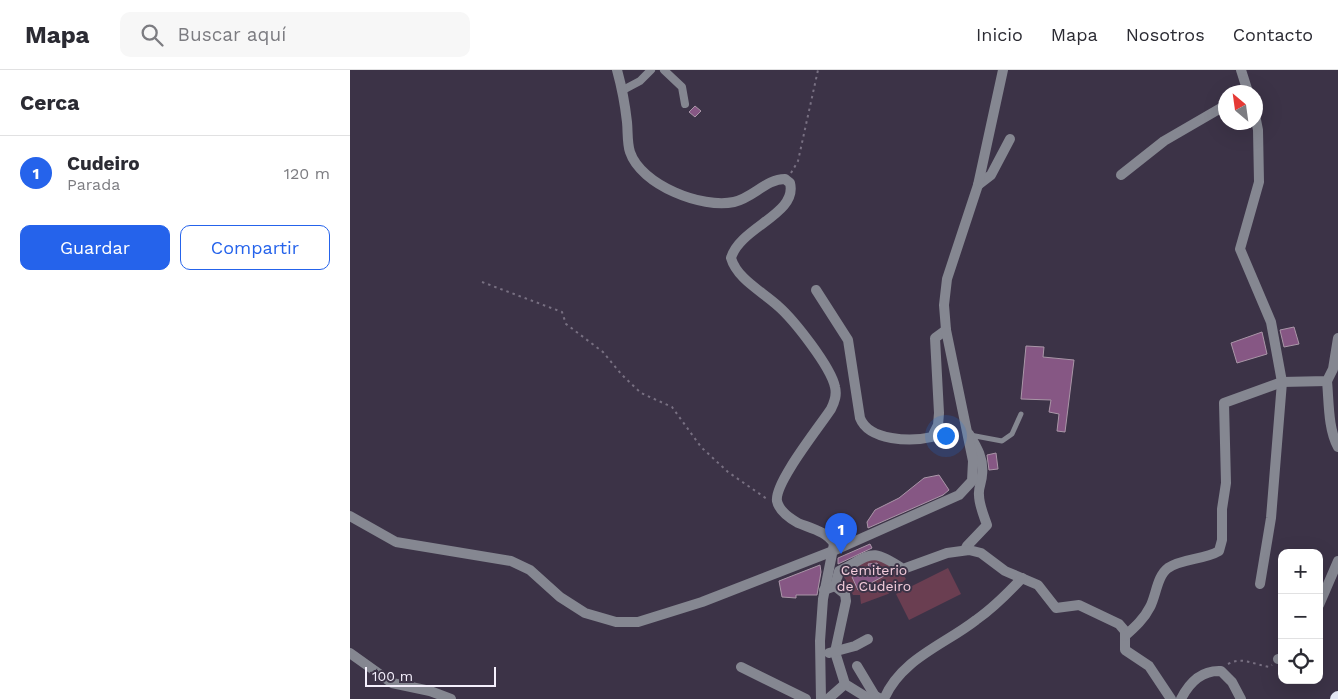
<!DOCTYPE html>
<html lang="es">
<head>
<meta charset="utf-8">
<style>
	:root { --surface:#fff; --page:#f7f7f7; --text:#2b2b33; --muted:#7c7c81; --line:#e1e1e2; --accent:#2563eb }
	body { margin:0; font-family:"Work Sans",sans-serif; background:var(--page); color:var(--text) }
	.controls { position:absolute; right:15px; bottom:15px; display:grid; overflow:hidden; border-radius:10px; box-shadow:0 5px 20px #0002 }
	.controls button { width:45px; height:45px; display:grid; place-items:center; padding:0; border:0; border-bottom:1px solid var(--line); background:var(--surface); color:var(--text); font:25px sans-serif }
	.compass { position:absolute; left:868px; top:15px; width:45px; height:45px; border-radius:50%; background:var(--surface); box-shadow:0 5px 20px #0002; rotate:331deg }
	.scale { position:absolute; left:15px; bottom:12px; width:131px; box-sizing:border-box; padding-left:5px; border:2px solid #f5f0fd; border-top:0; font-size:14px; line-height:18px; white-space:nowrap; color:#f5f0fd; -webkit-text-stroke:4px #3c3347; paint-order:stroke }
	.you { position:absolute; left:595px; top:365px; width:18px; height:18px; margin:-12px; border:4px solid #fff; border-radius:50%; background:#1a73e8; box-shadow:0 0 0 8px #1a73e833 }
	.badge { display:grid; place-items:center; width:32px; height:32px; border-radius:50%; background:var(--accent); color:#fff; font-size:16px; font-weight:700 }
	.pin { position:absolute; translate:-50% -41px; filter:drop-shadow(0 1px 2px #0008) }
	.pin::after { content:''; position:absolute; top:26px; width:18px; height:15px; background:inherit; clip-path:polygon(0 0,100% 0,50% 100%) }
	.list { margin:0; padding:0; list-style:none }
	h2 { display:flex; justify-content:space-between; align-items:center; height:65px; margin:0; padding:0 20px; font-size:21px }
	h2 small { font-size:16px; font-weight:400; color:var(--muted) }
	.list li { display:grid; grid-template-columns:32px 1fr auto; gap:15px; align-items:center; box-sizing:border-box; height:75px; padding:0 20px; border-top:1px solid var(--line) }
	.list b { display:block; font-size:19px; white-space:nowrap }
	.list p { margin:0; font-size:16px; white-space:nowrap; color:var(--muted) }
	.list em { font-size:16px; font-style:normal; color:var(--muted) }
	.actions { display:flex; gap:10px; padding:15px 20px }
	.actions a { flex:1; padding:11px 0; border:1px solid var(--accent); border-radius:10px; text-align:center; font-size:18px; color:var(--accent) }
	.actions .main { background:var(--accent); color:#fff }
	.icon { flex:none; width:28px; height:28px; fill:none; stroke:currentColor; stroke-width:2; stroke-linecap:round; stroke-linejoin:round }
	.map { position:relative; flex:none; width:988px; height:629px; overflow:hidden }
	header { display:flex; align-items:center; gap:30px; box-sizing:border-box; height:70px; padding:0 25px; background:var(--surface); border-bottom:1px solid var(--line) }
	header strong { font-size:24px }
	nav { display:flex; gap:28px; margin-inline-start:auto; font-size:18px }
	.search { width:350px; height:45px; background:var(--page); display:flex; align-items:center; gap:12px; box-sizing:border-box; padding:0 18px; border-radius:10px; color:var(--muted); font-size:19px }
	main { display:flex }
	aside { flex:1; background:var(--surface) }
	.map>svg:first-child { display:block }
	.green { fill:#6a3e51 }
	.building { fill:#865784; stroke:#aa96a8 }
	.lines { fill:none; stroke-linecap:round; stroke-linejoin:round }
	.path { stroke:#787082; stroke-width:2; stroke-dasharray:2.5 4; stroke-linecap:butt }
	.service { stroke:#858791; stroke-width:5 }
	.pedestrian { stroke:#858791; stroke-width:8 }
	.minor { stroke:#858791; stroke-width:10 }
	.tertiary { stroke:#858791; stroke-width:10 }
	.trunk { stroke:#e4e6f3; stroke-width:14 }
	.labels { text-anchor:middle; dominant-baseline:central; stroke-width:4; stroke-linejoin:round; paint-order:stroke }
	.park-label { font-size:14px; fill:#f4cddc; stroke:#3c3347 }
</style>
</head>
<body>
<header>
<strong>Mapa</strong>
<div class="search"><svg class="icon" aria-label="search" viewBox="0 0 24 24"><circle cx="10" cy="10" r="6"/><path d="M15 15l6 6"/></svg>Buscar aquí</div>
<nav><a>Inicio</a><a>Mapa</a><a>Nosotros</a><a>Contacto</a></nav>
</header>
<main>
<aside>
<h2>Cerca<small></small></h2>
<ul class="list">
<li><span class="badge">1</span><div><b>Cudeiro</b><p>Parada</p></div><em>120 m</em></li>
</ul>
<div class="actions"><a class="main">Guardar</a><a>Compartir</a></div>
</aside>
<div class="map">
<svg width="988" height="629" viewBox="0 0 988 629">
	<rect width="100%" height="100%" fill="#3c3347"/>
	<g class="green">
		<polygon points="522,487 546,496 556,509 538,524 511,534 510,525 503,525 491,501"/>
		<polygon points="598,498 611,524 559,550 546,524"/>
	</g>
	<g class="building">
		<polygon points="345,36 351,41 345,47 339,42"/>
		<polygon points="944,257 949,274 934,277 930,260"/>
		<polygon points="912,262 917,284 887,293 881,273"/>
		<polygon points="676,276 694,277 693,287 724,290 715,362 707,361 709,344 699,342 701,330 671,329"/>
		<polygon points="646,383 648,399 639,400 637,385"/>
		<polygon points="589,405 599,420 593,425 518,458 517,452 525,440 549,428 574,408"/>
		<polygon points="520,474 522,478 488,494 488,488"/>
		<polygon points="527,493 534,506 508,520 502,507 520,499 518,494"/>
		<polygon points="470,495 471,502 467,525 446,525 446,528 432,527 429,511"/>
	</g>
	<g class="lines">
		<g class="path">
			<polyline points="441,103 448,91 468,0"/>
			<polyline points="132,212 212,242 216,254 253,282 272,305 291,323 322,337 351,377 378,402 417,429"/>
			<path d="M 878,594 C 893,586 904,595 920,597 L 922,595"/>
		</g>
		<polyline class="service" points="620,365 652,371 662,364 671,344"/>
		<g class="pedestrian">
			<polyline points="314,0 332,17 335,34"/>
			<polyline points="273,20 290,11 301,0"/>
		</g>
		<g class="minor">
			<path d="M 267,0 C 272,18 275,34 277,52 C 278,62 277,73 280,82 C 291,115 352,139 384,132 C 403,128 416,109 435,109 L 440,113 C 448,144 390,157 381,188 C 387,209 413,222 428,236 C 444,250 481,297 485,317 C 487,325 485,331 481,339 C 470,356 424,413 427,431 C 429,441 441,449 448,453 C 460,458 478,462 484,474 L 473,529 L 470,571 L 471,629"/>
			<polyline points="891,0 898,22"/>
			<polyline points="906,50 908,60 909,112 890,179 921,252 932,312 921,448 910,514"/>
			<polyline points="771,105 814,71 876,35"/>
			<polyline points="628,115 641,105 660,69"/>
			<path d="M 466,220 L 498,270 L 510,348 C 519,371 561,372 582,367 L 588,355 L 589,343 L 585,268 L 596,260"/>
			<path d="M 977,311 C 979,332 978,359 988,377"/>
			<path d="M 615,480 L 617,476 L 637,455 C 634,446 629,435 629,425 C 628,418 632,412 632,405 C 634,389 627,377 619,364"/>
			<polyline points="485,516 495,524 496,531 485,582 495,614 516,627 525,626 531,629"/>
			<path d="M 474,520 L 485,516 L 489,501 C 523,484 520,477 553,499 L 597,483 L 619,480 L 631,483 L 655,501 L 688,515 L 706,538 L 729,535 L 769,554 L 775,561 L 775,580 L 799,596 L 821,629"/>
			<polyline points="969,535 988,491"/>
			<path d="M 775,566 C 785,557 794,549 800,537 C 806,526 807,506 818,498 C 833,488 854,490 869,481 L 872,470 L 872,439 L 876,413 L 874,333 L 932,312 L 977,311 L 983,299 L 988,268"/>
			<polyline points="0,583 42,613 80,621 101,629"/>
			<polyline points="479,583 505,576 518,569"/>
			<polyline points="928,589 932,588"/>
			<polyline points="507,596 525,626"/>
			<polyline points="391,597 456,629"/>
			<polyline points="478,629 495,614"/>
			<path d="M 534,629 C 551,589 594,575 626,550 C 643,538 658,523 672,508"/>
			<path d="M 831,629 C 839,613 851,600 871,601 L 882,612 L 891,629"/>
		</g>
		<polyline class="tertiary" points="0,446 46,472 161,491 180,500 210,527 235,543 266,552 288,552 352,532 483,481 609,425 622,411 623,391 596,260 594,235 597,209 628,115 653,0"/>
		<polyline class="trunk" points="987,629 988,628"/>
	</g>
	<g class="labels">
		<g class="park-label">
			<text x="524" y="500">Cemiterio<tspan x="524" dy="16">de Cudeiro</tspan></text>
		</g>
	</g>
</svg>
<div class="controls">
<button>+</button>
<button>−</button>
<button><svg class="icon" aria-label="locate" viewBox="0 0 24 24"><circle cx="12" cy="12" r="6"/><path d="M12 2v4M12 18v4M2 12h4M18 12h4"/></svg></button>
</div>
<svg class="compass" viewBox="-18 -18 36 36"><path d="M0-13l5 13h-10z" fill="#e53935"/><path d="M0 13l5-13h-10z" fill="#7c7c81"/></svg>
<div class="scale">100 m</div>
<div class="you"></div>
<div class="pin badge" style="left:491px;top:484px">1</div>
</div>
</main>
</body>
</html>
